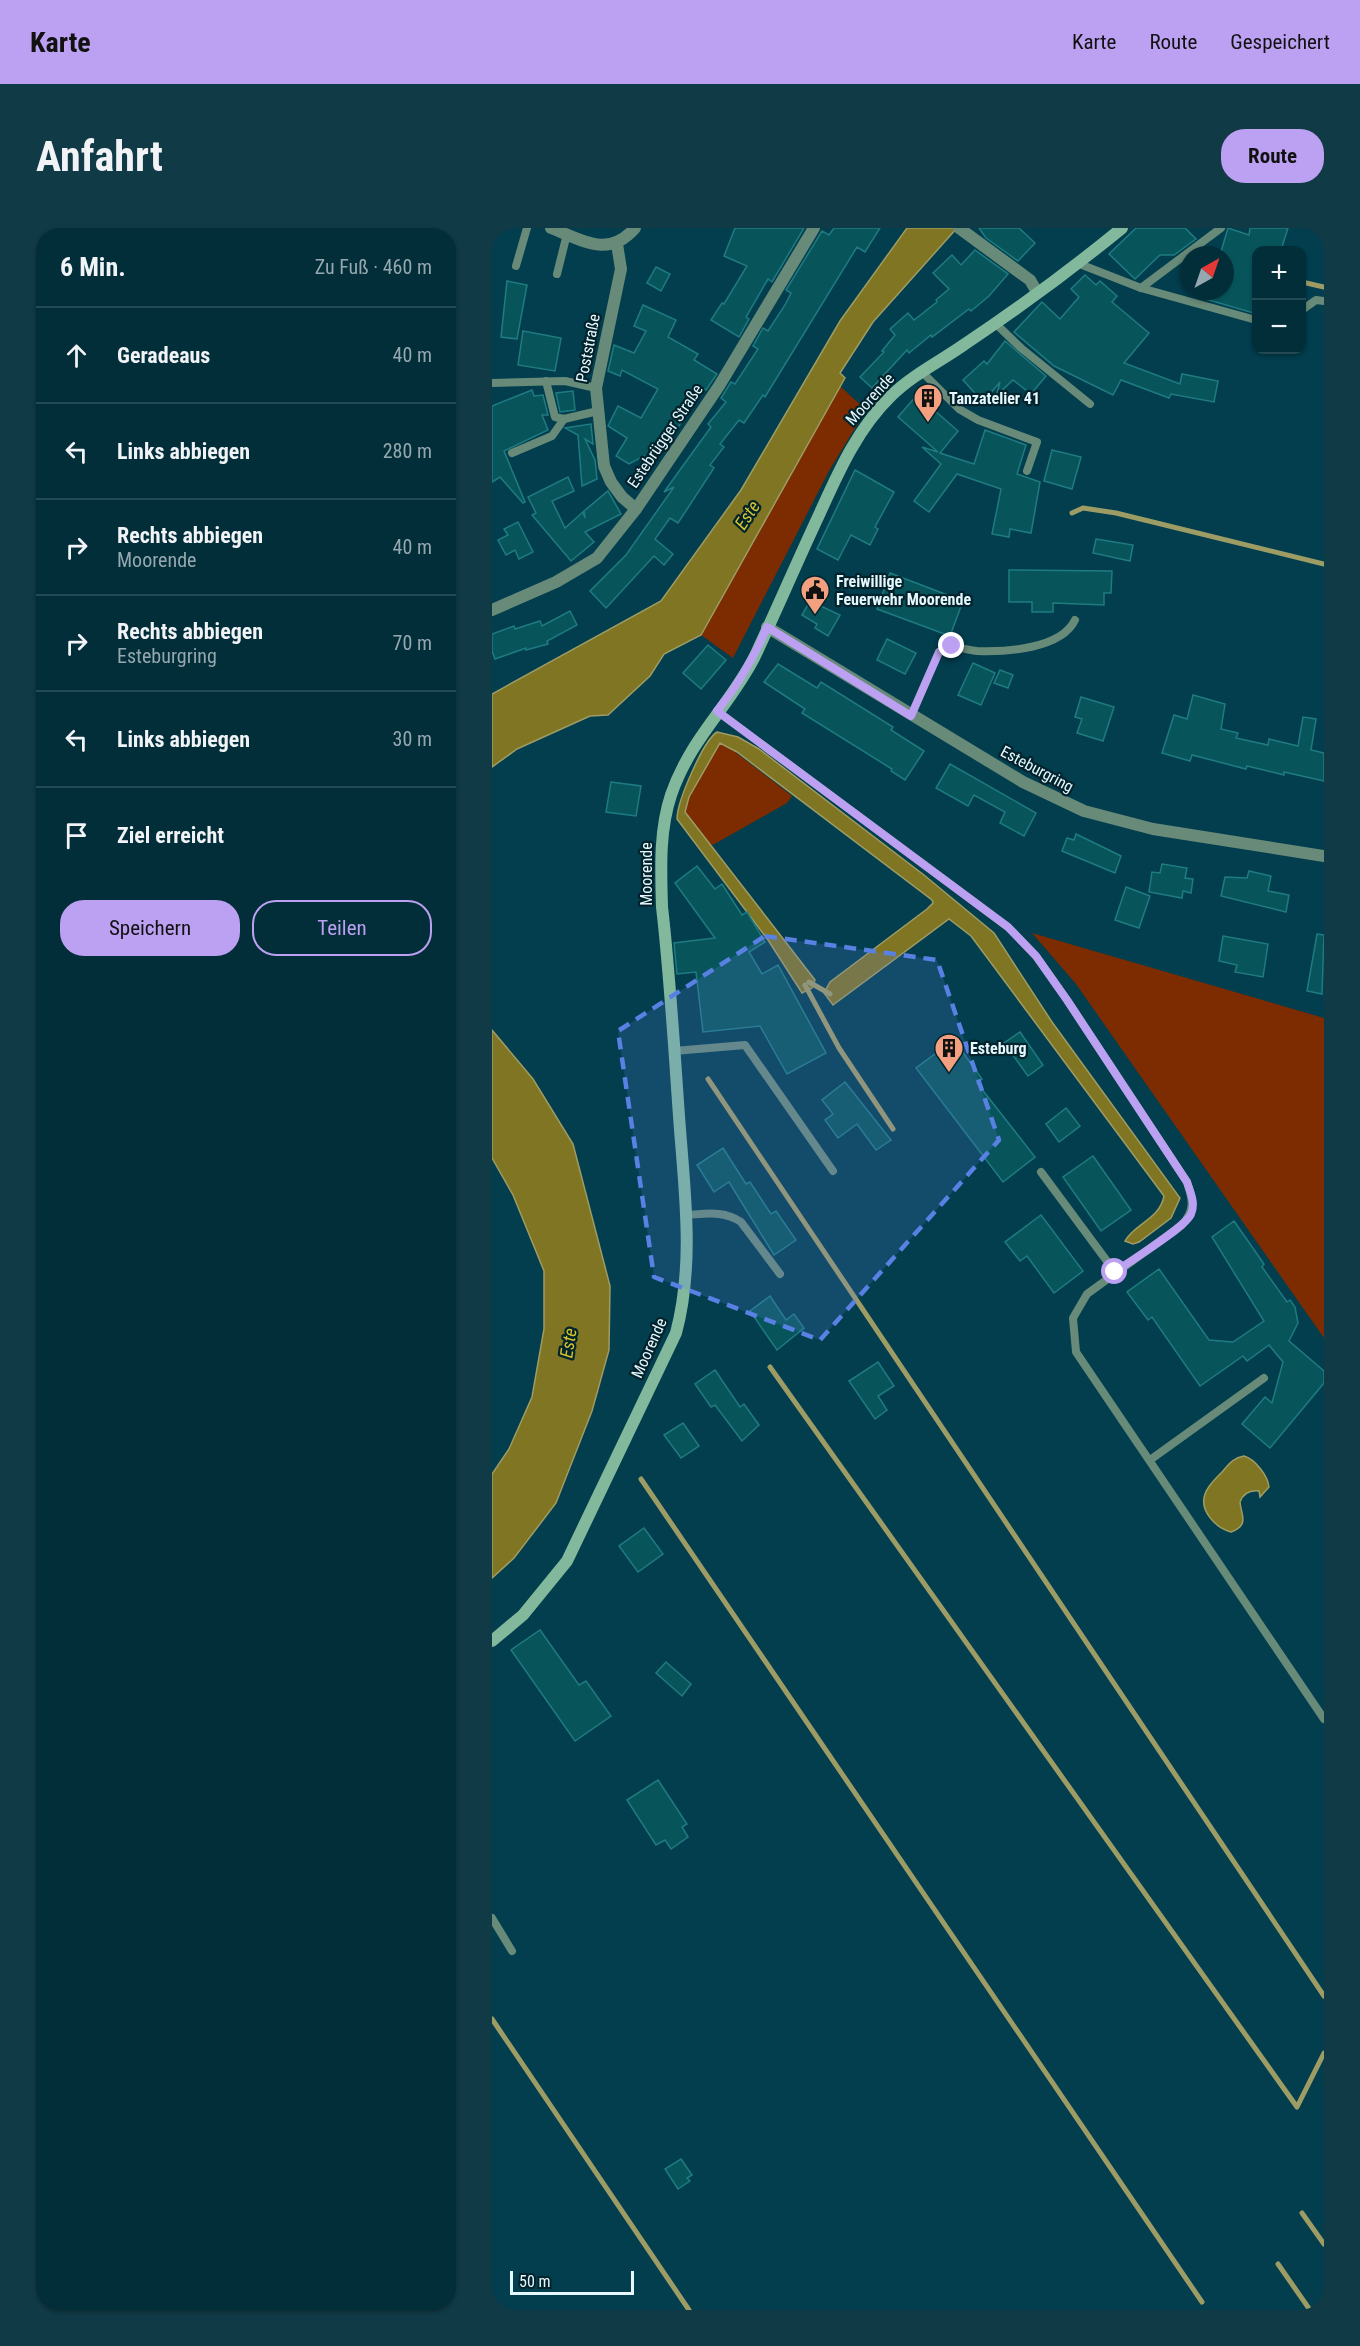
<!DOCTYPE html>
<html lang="de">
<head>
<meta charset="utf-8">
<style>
	:root { --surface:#022e3a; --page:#103a45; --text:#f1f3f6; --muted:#96a8af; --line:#234a54; --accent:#bca0f2 }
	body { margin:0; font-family:"Roboto Condensed",sans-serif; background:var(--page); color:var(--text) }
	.controls { position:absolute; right:18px; top:18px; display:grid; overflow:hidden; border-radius:12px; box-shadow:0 2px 4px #0004 }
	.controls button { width:54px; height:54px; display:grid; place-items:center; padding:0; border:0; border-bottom:2px solid var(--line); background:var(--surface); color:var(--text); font:30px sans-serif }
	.compass { position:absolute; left:688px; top:18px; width:54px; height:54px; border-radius:50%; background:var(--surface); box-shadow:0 2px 4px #0004; rotate:40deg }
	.scale { position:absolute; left:18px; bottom:15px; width:124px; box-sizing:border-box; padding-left:6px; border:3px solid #e6f8fe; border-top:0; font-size:16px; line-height:21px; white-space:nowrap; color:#e6f8fe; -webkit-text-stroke:4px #03232c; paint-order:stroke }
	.stop { position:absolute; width:18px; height:18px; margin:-14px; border:4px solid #bca0f2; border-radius:50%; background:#fff }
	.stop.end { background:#bca0f2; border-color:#fff; box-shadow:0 2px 6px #0008 }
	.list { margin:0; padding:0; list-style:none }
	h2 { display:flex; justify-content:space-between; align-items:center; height:78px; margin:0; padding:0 24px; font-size:26px }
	h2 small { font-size:20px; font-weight:400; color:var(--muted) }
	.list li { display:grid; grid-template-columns:39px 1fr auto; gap:18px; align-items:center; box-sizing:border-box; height:96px; padding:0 24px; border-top:2px solid var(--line) }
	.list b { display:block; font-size:22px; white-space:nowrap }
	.list p { margin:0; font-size:20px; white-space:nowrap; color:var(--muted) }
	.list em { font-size:20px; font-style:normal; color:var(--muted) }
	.actions { display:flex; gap:12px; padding:18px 24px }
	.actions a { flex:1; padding:14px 0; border:2px solid var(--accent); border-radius:24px; text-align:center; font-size:21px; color:var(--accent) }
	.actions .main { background:var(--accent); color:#111 }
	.icon { flex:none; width:33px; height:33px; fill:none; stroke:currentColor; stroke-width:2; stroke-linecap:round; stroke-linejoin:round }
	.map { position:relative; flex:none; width:832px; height:2082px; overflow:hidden; border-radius:24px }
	header { display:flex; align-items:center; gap:36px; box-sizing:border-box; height:84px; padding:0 30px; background:var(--accent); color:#111 }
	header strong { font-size:28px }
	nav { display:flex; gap:33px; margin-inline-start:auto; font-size:21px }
	.intro { display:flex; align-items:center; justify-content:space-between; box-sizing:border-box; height:144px; padding:0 36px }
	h1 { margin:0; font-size:42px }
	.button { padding:15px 27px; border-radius:24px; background:var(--accent); color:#111; font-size:21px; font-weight:700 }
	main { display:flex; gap:36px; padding:0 36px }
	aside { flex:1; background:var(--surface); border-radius:24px; box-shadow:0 2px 4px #0004 }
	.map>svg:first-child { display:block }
	.green { fill:#7d2b00 }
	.water { fill:#7f7523; stroke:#9e9c65; stroke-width:1.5 }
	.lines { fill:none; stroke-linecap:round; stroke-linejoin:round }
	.stream { stroke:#9e9c65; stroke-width:5 }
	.building { fill:#07555b; stroke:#1f7b81; stroke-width:1.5 }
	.lane { stroke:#688a79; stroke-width:8 }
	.street { stroke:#688a79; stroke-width:12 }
	.secondary { stroke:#82b99d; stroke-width:12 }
	.route { stroke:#bca0f2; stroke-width:8 }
	.marked { fill:#5981e3; fill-opacity:0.2; stroke:#5981e3; stroke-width:4.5; stroke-dasharray:12 8; stroke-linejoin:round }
	.labels { text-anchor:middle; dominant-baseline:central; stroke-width:4.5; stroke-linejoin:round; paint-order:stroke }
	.street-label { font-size:16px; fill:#e6f8fe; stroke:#03232c }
	.poi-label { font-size:16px; font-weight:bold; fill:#e6f8fe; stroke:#03232c; text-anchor:start }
	.water-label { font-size:18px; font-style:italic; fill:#d6c52d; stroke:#03232c }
</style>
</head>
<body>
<header>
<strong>Karte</strong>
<nav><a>Karte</a><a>Route</a><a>Gespeichert</a></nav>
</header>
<div class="intro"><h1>Anfahrt</h1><a class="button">Route</a></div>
<main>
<aside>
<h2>6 Min.<small>Zu Fuß · 460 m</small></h2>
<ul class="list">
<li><svg class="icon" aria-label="ahead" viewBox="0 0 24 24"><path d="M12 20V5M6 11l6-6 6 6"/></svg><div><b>Geradeaus</b></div><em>40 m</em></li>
<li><svg class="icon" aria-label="left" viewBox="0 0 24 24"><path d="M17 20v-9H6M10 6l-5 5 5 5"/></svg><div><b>Links abbiegen</b></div><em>280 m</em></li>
<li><svg class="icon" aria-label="right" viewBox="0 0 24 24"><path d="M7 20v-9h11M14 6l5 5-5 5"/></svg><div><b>Rechts abbiegen</b><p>Moorende</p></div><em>40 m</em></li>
<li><svg class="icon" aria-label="right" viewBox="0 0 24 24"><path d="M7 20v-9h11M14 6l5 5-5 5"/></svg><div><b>Rechts abbiegen</b><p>Esteburgring</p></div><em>70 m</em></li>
<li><svg class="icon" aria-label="left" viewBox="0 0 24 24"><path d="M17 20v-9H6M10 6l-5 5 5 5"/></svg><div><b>Links abbiegen</b></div><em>30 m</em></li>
<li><svg class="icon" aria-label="arrive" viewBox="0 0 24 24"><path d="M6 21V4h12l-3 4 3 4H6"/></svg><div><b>Ziel erreicht</b></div></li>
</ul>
<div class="actions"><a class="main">Speichern</a><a>Teilen</a></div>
</aside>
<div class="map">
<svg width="832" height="2082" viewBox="0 0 832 2082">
	<rect width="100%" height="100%" fill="#023e4e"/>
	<g class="green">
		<polygon points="348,158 374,182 337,243 241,430 209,407"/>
		<polygon points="228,515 234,517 300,568 295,575 219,618 193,584 193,571"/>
		<polygon points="540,705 832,790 832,1110 584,756"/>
	</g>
	<g class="water">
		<polygon points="415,0 465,0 381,94 348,145 353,150 209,407 172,426 158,448 116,487 98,488 25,521 0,539 0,466 169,373 249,262 348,93"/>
		<path d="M 225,504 L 246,509 L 267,521 L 432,647 L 502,705 L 560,794 L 688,970 L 679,990 L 647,1014 L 641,1016 L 633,1013 C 642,996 668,991 672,968 L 479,708 L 457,691 L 341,777 L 332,765 L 338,754 L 435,681 L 441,675 L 440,672 L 245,524 L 228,515 L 197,569 L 193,584 L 323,752 L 320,760 L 310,765 L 276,712 L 185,591 C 185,574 211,513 225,504 Z"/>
		<polygon points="0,802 41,851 81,916 118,1058 117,1122 100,1183 64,1275 22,1330 0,1350 0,1246 17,1221 40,1169 52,1101 52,1043 21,967 0,930"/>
		<path d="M 752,1228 C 763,1231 776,1248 777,1259 L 768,1269 L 767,1263 C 758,1262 751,1266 748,1274 C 749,1287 758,1297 739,1304 C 724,1300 707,1283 713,1266 C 716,1257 724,1250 730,1244 C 737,1236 741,1230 752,1228 Z"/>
	</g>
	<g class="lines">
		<g class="stream">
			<polyline points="810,54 832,59"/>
			<polyline points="580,285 591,280 624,285 832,336"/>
			<polyline points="317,754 338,766"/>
			<polyline points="313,757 347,820 401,901"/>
			<polyline points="216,851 832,1768"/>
			<polyline points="278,1139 805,1879 832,1825"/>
			<polyline points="149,1251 710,2074"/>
			<polyline points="0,1791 197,2082"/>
			<polyline points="810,1985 832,2016"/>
			<polyline points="786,2036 818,2082"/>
		</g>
	</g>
	<g class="building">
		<polygon points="243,0 312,0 280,54 276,51 254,89 257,91 247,109 219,92 230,75 232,76 255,38 232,28"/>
		<polygon points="342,0 388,0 373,24 365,19 273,169 271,167 252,195 247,192 228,216 232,219 218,237 222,240 186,295 178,290 163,311 181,326 172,337 162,328 114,380 98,363 134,327 182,259 172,264 219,199 216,196 234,174 229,170 239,154 243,156 266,121 261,118 271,100 276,103 293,77 299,65 294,62 330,3 337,7"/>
		<polygon points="487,0 527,0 543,15 526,33 494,10"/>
		<polygon points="644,0 693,0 704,11 682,27 668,27 643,51 617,26"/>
		<polygon points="736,0 757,7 758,0 796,0 789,22 765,22 765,86 703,68 704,63 733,63 733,27 728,27"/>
		<polygon points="483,22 516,46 497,68 479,83 477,81 440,109 439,107 417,125 415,122 380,160 368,149 392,124 390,123 403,107 398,101 416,85 422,92 445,74 444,72 457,61 441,45 460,27 469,37"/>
		<polygon points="164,39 178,46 169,63 155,55"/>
		<polygon points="593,47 604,57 608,53 625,68 620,74 657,105 632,135 688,156 690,146 726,153 722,174 679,166 677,170 629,152 621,167 562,138 522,104 550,74 568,91 587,69 579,61"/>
		<polygon points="15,53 35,57 25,111 9,109"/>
		<polygon points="151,77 184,92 176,109 206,126 202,132 225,146 214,162 209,159 183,205 179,203 168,226 164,224 157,236 152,228 137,236 124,228 135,210 116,198 126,178 149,190 166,161 130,142 128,148 116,143 122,117 142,125 154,103 142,98"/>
		<polygon points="31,103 69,110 63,143 26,137"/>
		<polygon points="513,113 554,148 539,166 521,152 504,168 508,154 491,174 471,152 492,133 495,136"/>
		<polygon points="40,162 42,168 51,167 56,187 50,187 56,202 12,223 33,274 31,275 8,249 0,254 0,178"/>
		<polygon points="81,163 83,182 68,184 64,165"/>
		<polygon points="425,167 466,203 448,225 482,236 493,202 534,217 525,246 548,254 539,305 518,301 517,309 500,306 509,261 465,246 437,284 422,273 449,236 430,219 446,224 406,189"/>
		<polygon points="99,196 101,216 93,211 103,232 105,251 90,258 86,207 73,200"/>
		<polygon points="560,222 589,229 580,261 552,253"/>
		<polygon points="363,242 402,264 383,299 386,301 378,317 359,307 346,332 325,321"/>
		<polygon points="76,249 82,263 60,273 73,300 91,284 93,290 92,283 116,263 129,286 93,304 102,314 79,333 40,287 44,285 36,269"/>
		<polygon points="26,294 41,324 27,331 23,322 14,327 6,312 16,307 12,301"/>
		<polygon points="604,311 641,317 638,333 601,325"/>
		<polygon points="517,342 620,343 619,365 612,365 612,377 561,375 561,384 540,384 540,374 517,374"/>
		<polygon points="398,345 471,373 458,408 385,381"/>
		<polygon points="318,373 348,387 336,408 323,400 325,396 310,387"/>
		<polygon points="78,383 85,397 55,413 56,416 34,422 34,420 3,431 0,423 0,406 22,398 23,401 48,393 50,398"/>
		<polygon points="395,411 424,425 413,446 385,432"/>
		<polygon points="216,417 234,432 209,461 191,445"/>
		<polygon points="481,435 503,445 489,477 466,467"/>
		<polygon points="286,436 325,460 329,454 401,499 399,502 432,523 413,552 399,543 400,541 310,485 313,481 272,454"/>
		<polygon points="508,442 521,447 516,460 502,455"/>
		<polygon points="701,467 733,476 729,501 746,505 744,510 776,517 777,511 806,518 811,489 824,491 819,522 832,525 832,553 792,544 792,547 755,538 754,541 700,527 698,533 670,525 682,487 695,491"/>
		<polygon points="589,469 622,479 611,513 585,505 590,491 583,489"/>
		<polygon points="458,536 544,585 532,608 508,595 513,584 482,567 476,578 444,560"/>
		<polygon points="119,554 149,558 144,588 114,584"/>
		<polygon points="584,606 629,628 623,645 570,623 575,610 582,612"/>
		<polygon points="670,636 695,640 693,650 701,651 699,665 691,663 690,670 657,664 660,644 668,645"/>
		<polygon points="205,638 223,661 230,656 250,687 255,684 273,714 257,724 270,746 286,737 334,825 295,846 268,798 211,804 204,744 185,746 182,715 223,710 183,655"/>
		<polygon points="757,643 779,648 776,663 797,667 794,684 729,668 733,649 755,650"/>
		<polygon points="634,659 658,668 647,700 623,692"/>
		<polygon points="825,706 832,707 830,766 815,763"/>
		<polygon points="731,708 776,716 771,749 743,744 745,737 727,733"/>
		<polygon points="528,804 551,837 536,848 512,815"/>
		<polygon points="462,812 490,851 485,855 543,929 511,954 424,840"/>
		<polygon points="353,854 399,912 384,922 365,896 346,910 333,892 341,886 330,872"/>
		<polygon points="574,880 588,898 567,914 554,896"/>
		<polygon points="231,920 254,956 258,954 279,986 284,983 304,1012 282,1027 237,954 222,964 205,937"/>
		<polygon points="601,928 639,982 609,1003 571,949"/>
		<polygon points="549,987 591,1043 562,1065 535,1028 528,1033 513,1014"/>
		<polygon points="742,993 772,1036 770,1039 795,1074 798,1072 803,1079 806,1095 797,1113 832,1143 832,1155 778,1220 750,1196 773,1169 780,1175 791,1134 777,1117 755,1133 751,1128 708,1158 660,1089 656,1092 635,1064 667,1041 717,1112 741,1114 772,1093 720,1009"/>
		<polygon points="278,1068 294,1092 302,1086 312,1100 285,1122 258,1083"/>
		<polygon points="386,1134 402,1158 386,1168 395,1182 383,1191 357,1153"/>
		<polygon points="223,1142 248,1179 252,1176 267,1197 250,1213 223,1177 219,1179 203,1156"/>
		<polygon points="191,1195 207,1218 189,1230 172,1207"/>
		<polygon points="152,1300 171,1326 146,1344 127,1318"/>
		<polygon points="48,1402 87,1457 94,1453 119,1488 83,1513 19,1422"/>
		<polygon points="174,1434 199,1456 190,1468 164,1445"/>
		<polygon points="166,1552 195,1596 190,1599 196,1609 179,1621 173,1612 164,1617 135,1572"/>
		<polygon points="189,1931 200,1947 195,1950 198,1953 186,1961 173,1941"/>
	</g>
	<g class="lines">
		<g class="lane">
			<polyline points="585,35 649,60 764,92"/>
			<polyline points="24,38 35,0"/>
			<polyline points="65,46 75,6"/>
			<polyline points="649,60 729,0"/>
			<polyline points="810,82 824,72 832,73"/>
			<polyline points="503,95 529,120 598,176"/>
			<polyline points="430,144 467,181 486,192 545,214 535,243"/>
			<polyline points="54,153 63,189 72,191 106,183"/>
			<polyline points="0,155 73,153 104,160"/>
			<polyline points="20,225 60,208 72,191"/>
			<path d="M 225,483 L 516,699 L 544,728 L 575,772 L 695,954 C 701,972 703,982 690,997 L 595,1066 L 581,1090 L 584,1124 L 832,1491"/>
			<path d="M 419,488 L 447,424 L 453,420 C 464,417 474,422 485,423 C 514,424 569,421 583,392"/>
			<polyline points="182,823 253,817 341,943"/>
			<polyline points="549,944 623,1044"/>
			<path d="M 194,987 C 213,986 232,982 249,994 L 288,1046"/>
			<polyline points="658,1232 772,1150"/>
			<polyline points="0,1690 20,1723"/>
		</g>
		<g class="street">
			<path d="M 59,0 C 90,12 116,31 143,0"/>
			<polyline points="467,0 538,52 545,64"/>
			<polyline points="125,16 129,41 104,160 112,238 119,254 130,269 144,281"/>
			<polyline points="0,382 64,354 105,330 144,281 227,158 322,0"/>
			<polyline points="275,399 531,554 592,583 661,601 832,628"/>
		</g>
		<path class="secondary" d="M 0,1413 L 31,1387 L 75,1333 L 184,1105 C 203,1034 192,960 187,888 C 182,818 178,748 170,679 C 169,642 167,603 179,567 C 199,509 238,478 263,428 C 285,381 305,334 327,287 C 346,245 365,201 399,168 C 420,147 449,133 473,116 C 527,80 580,41 630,0"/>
	</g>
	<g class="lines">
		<path class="route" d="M 460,418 L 447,424 L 419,488 L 275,399 C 262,430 246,457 225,483 L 516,699 L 544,728 L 575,772 L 695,954 C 698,964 704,975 699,986 C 693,1000 638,1033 623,1044"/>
	</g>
	<path class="marked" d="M 273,708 L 445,732 L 507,912 L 328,1112 L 162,1049 L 126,803 Z"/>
	<defs>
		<g id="building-pin" transform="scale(1.5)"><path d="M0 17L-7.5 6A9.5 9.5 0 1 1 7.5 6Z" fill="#f2a07f" stroke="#03232c"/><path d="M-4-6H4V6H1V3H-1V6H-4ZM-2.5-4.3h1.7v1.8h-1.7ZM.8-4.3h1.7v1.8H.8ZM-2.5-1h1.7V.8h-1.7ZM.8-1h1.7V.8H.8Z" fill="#111"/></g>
		<g id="civic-pin" transform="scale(1.5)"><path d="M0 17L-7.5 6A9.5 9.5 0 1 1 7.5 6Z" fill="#f2a07f" stroke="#03232c"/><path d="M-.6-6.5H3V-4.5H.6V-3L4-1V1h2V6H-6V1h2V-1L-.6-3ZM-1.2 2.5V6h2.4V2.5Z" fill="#111"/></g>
	</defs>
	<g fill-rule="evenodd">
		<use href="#building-pin" x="436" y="170"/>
		<use href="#civic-pin" x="323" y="362"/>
		<use href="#building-pin" x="457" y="820"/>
	</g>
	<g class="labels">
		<g class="street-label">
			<text transform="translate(96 120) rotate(-79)">Poststraße</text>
			<text transform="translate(378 171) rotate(-48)">Moorende</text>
			<text transform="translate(173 208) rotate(-56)">Estebrügger Straße</text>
			<text transform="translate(545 541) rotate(28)">Esteburgring</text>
			<text transform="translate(154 646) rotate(-90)">Moorende</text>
			<text transform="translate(157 1120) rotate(-66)">Moorende</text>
		</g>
		<g class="poi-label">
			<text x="457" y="170">Tanzatelier 41</text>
			<text x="344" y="353">Freiwillige<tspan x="344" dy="18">Feuerwehr Moorende</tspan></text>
			<text x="478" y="820">Esteburg</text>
		</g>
		<g class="water-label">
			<text transform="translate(255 287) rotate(-57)">Este</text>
			<text transform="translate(76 1115) rotate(-82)">Este</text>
		</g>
	</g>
</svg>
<div class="controls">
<button>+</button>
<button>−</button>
</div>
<svg class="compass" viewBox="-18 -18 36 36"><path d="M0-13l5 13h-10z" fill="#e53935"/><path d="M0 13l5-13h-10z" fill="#96a8af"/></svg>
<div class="scale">50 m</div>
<div class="stop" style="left:623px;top:1044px"></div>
<div class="stop end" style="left:460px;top:418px"></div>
</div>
</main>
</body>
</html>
